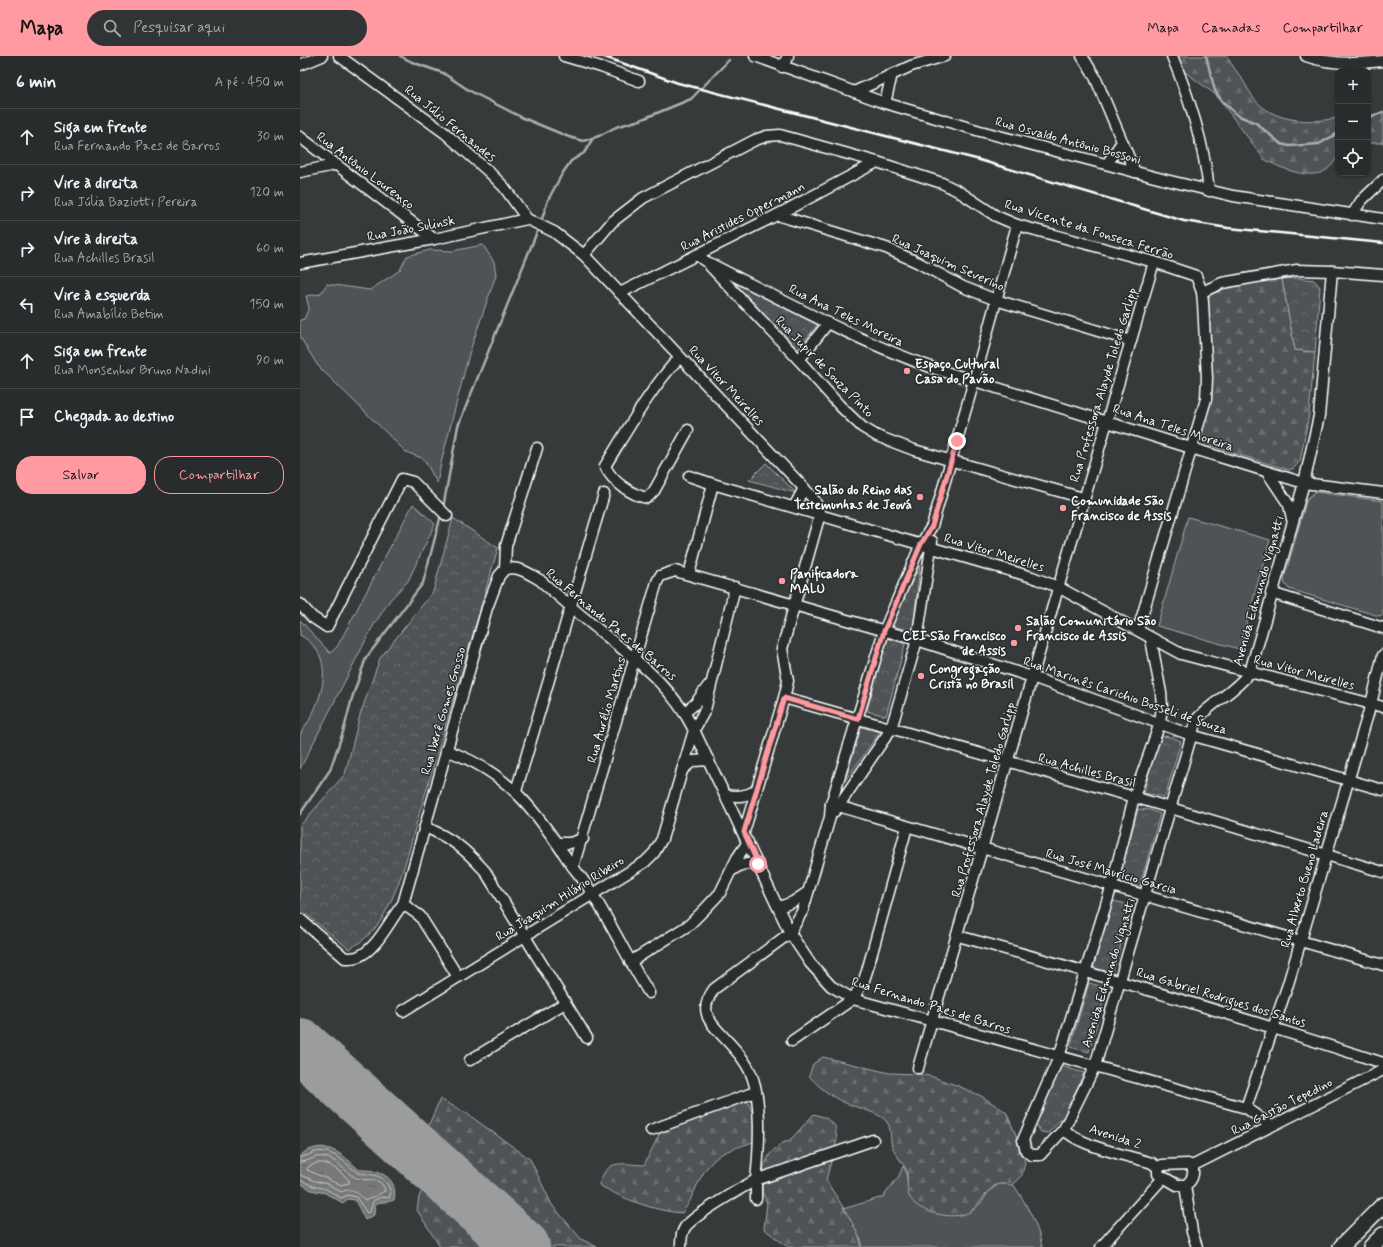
<!DOCTYPE html>
<html lang="pt">
<head>
<meta charset="utf-8">
<style>
	:root { --surface:#292c2c; --page:#313434; --text:#f1f3f6; --muted:#a5a7a9; --line:#454848; --accent:#ff9aa2 }
	body { margin:0; font-family:Mynerve,sans-serif; background:var(--page); color:var(--text) }
	.controls { position:absolute; right:12px; top:12px; display:grid; overflow:hidden; border-radius:8px; box-shadow:0 1px 3px #0004 }
	.controls button { width:36px; height:36px; display:grid; place-items:center; padding:0; border:0; border-bottom:1px solid var(--line); background:var(--surface); color:var(--text); font:20px sans-serif }
	.stop { position:absolute; width:12px; height:12px; margin:-9px; border:3px solid #ff9aa2; border-radius:50%; background:#fff }
	.stop.end { background:#ff9aa2; border-color:#fff; box-shadow:0 1px 4px #0008 }
	.list { margin:0; padding:0; list-style:none }
	h2 { display:flex; justify-content:space-between; align-items:center; height:52px; margin:0; padding:0 16px; font-size:17px }
	h2 small { font-size:13px; font-weight:400; color:var(--muted) }
	.list li { display:grid; grid-template-columns:26px 1fr auto; gap:12px; align-items:center; box-sizing:border-box; height:56px; padding:0 16px; border-top:1px solid var(--line) }
	.list b { display:block; font-size:15px; white-space:nowrap }
	.list p { margin:0; font-size:13px; white-space:nowrap; color:var(--muted) }
	.list em { font-size:13px; font-style:normal; color:var(--muted) }
	.actions { display:flex; gap:8px; padding:12px 16px }
	.actions a { flex:1; padding:9px 0; border:1px solid var(--accent); border-radius:16px; text-align:center; font-size:14px; color:var(--accent) }
	.actions .main { background:var(--accent); color:#111 }
	.icon { flex:none; width:22px; height:22px; fill:none; stroke:currentColor; stroke-width:2; stroke-linecap:round; stroke-linejoin:round }
	.map { position:relative; flex:none; width:1083px; height:1191px; overflow:hidden }
	header { display:flex; align-items:center; gap:24px; box-sizing:border-box; height:56px; padding:0 20px; background:var(--accent); color:#111 }
	header strong { font-size:19px }
	nav { display:flex; gap:22px; margin-inline-start:auto; font-size:14px }
	.search { width:280px; height:36px; background:var(--page); display:flex; align-items:center; gap:10px; box-sizing:border-box; padding:0 14px; border-radius:22px; color:var(--muted); font-size:15px }
	main { display:flex }
	aside { flex:1; background:var(--surface) }
	.map>svg:first-child { display:block }
	.grass { fill:#505354; stroke:#a8a9aa }
	.forest { fill:url(#forest-firs); stroke:#a8a9aa }
	.park { fill:url(#park-crowns); stroke:#a8a9aa }
	.water { fill:url(#water-ripples); stroke:#adaeaf }
	.lines { fill:none; stroke-linecap:round; stroke-linejoin:round }
	.shore { stroke:#c8c9c9; stroke-width:1 }
	.stream { stroke:#adaeaf; stroke-width:2.5 }
	.runway { stroke:#9b9c9d; stroke-width:54 }
	.minor-casing { stroke:#fff; stroke-width:13 }
	.highway-casing { stroke:#fff; stroke-width:18 }
	.minor { stroke:#2a2d2e; stroke-width:10 }
	.highway { stroke:#2a2d2e; stroke-width:15 }
	.rail { stroke:#fff; stroke-width:2.5 }
	.route { stroke:#ff9aa2; stroke-width:5 }
	.poi-dot { fill:#ff9aa2; stroke:#2a2d2e; stroke-width:1.5 }
	.labels { text-anchor:middle; dominant-baseline:central; stroke-width:3; stroke-linejoin:round; paint-order:stroke }
	.street-label { font-size:13px; fill:#fff; stroke:#2a2d2e }
	.poi-label { font-size:13px; font-weight:bold; fill:#fff; stroke:#2a2d2e; text-anchor:start }
</style>
</head>
<body>
<header>
<strong>Mapa</strong>
<div class="search"><svg class="icon" aria-label="search" viewBox="0 0 24 24"><circle cx="10" cy="10" r="6"/><path d="M15 15l6 6"/></svg>Pesquisar aqui</div>
<nav><a>Mapa</a><a>Camadas</a><a>Compartilhar</a></nav>
</header>
<main>
<aside>
<h2>6 min<small>A pé · 450 m</small></h2>
<ul class="list">
<li><svg class="icon" aria-label="ahead" viewBox="0 0 24 24"><path d="M12 20V5M6 11l6-6 6 6"/></svg><div><b>Siga em frente</b><p>Rua Fernando Paes de Barros</p></div><em>30 m</em></li>
<li><svg class="icon" aria-label="right" viewBox="0 0 24 24"><path d="M7 20v-9h11M14 6l5 5-5 5"/></svg><div><b>Vire à direita</b><p>Rua Júlia Baziotti Pereira</p></div><em>120 m</em></li>
<li><svg class="icon" aria-label="right" viewBox="0 0 24 24"><path d="M7 20v-9h11M14 6l5 5-5 5"/></svg><div><b>Vire à direita</b><p>Rua Achilles Brasil</p></div><em>60 m</em></li>
<li><svg class="icon" aria-label="left" viewBox="0 0 24 24"><path d="M17 20v-9H6M10 6l-5 5 5 5"/></svg><div><b>Vire à esquerda</b><p>Rua Amabílio Betim</p></div><em>150 m</em></li>
<li><svg class="icon" aria-label="ahead" viewBox="0 0 24 24"><path d="M12 20V5M6 11l6-6 6 6"/></svg><div><b>Siga em frente</b><p>Rua Monsenhor Bruno Nadini</p></div><em>90 m</em></li>
<li><svg class="icon" aria-label="arrive" viewBox="0 0 24 24"><path d="M6 21V4h12l-3 4 3 4H6"/></svg><div><b>Chegada ao destino</b></div></li>
</ul>
<div class="actions"><a class="main">Salvar</a><a>Compartilhar</a></div>
</aside>
<div class="map">
<svg width="1083" height="1191" viewBox="0 0 1083 1191">
	<defs>
		<pattern id="forest-firs" width="22" height="20" patternUnits="userSpaceOnUse"><rect width="22" height="20" fill="#505354"/><path d="M5 1l3.5 6h-7zM16 11l3.5 6h-7z" fill="#6a6d6e"/></pattern>
		<pattern id="park-crowns" width="20" height="18" patternUnits="userSpaceOnUse"><rect width="20" height="18" fill="#505354"/><path d="M2 6a3 3 0 1 1 6 0M12 15a3 3 0 1 1 6 0" fill="none" stroke="#6a6d6e"/></pattern>
		<pattern id="water-ripples" width="26" height="14" patternUnits="userSpaceOnUse"><rect width="26" height="14" fill="#767879"/><path d="M2 4q2-2 4 0t4 0M15 11q2-2 4 0t4 0" fill="none" stroke="#616262"/></pattern>
	</defs>
	<rect width="100%" height="100%" fill="#373a3b"/>
	<filter id="ink" filterUnits="userSpaceOnUse"><feTurbulence type="fractalNoise" baseFrequency=".025" numOctaves="2"/><feDisplacementMap in="SourceGraphic" scale="8" xChannelSelector="R" yChannelSelector="G"/><feConvolveMatrix kernelMatrix="1 2 1 2 8 2 1 2 1" color-interpolation-filters="sRGB"/></filter>
	<g filter="url(#ink)">
		<g class="grass">
			<polygon points="183,189 194,206 196,219 169,298 141,407 137,427 124,403 106,396 18,310 0,281 0,264 4,263 9,252 6,240 20,238 27,228 70,234 100,214 107,200 130,194 152,195"/>
			<polygon points="1015,436 1083,445 1083,559 1079,560 989,533 985,528 984,523 1007,443"/>
			<path d="M 113,448 L 135,468 L 108,525 L 90,544 L 72,572 L 0,713 C 0,703 0,688 0,679 C 2,674 7,668 10,663 C 25,634 34,598 0,579 L 0,564 L 30,597 L 37,591 Z"/>
			<polygon points="888,461 970,484 939,593 857,570"/>
			<path d="M 603,1110 L 606,1115 L 609,1139 L 661,1159 L 672,1155 L 682,1146 L 689,1135 L 699,1128 L 713,1128 C 726,1147 738,1168 742,1191 L 561,1191 L 562,1186 L 543,1153 L 583,1141 L 599,1120 Z"/>
		</g>
		<g class="forest">
			<path d="M 874,0 L 927,0 C 931,9 937,15 942,23 C 947,30 951,40 957,46 C 977,67 1012,67 1038,62 L 1038,101 C 1034,106 1030,112 1025,115 C 1009,124 979,112 964,103 L 916,39 L 885,16 Z"/>
			<polygon points="1083,57 1083,87 1068,87 1068,59"/>
			<path d="M 982,223 L 995,294 L 1015,296 L 1009,358 L 1000,405 L 994,412 L 989,414 L 908,389 L 903,385 L 901,377 L 907,250 C 908,246 909,241 911,238 C 923,226 965,225 982,223 Z"/>
			<path d="M 523,1001 L 589,1017 L 617,1018 L 630,1020 L 656,1029 L 681,1040 L 706,1056 L 722,1093 L 725,1106 L 722,1119 L 712,1129 C 709,1129 704,1127 700,1128 C 685,1130 680,1156 661,1159 C 644,1162 617,1156 609,1140 C 606,1133 608,1124 607,1116 C 604,1107 595,1099 592,1090 C 589,1079 593,1070 583,1062 C 571,1054 556,1052 543,1046 C 530,1040 519,1031 509,1020 L 513,1008 Z"/>
			<path d="M 438,1036 L 446,1040 L 458,1072 L 453,1086 C 440,1091 424,1094 414,1104 C 398,1118 395,1141 382,1157 C 354,1155 323,1143 299,1129 C 307,1102 320,1108 344,1109 L 361,1075 L 410,1052 Z"/>
			<polygon points="140,1043 166,1057 230,1103 252,1149 281,1183 297,1191 228,1191 153,1125 144,1116 123,1082"/>
			<path d="M 514,1058 L 526,1062 L 535,1070 L 537,1084 L 526,1124 C 534,1138 562,1177 561,1191 L 488,1191 L 464,1173 L 467,1147 L 462,1136 L 462,1122 L 464,1110 L 470,1098 L 479,1089 L 491,1083 Z"/>
			<path d="M 124,1129 C 151,1142 172,1170 192,1191 L 140,1191 L 117,1154 L 119,1141 Z"/>
		</g>
		<g class="park">
			<polygon points="998,222 1014,224 1020,231 1015,296 995,294 982,223"/>
			<polygon points="433,226 518,268 498,293"/>
			<polygon points="466,407 496,437 449,424"/>
			<path d="M 153,462 L 198,492 C 174,575 149,659 124,742 C 112,779 104,823 85,857 C 77,873 64,885 49,893 L 0,853 L 0,770 L 45,718 L 60,659 L 80,602 L 133,536 Z"/>
			<polygon points="620,509 613,575 591,570"/>
			<polygon points="587,582 605,588 586,660 567,655"/>
			<polygon points="561,671 580,676 545,725"/>
			<polygon points="862,680 871,681 881,685 865,741 844,737 851,708"/>
			<path d="M 838,753 L 850,754 L 860,758 L 840,830 C 832,832 826,830 819,824 Z"/>
			<polygon points="812,845 823,847 832,853 813,915 802,915 793,912"/>
			<polygon points="789,927 807,932 789,996 770,991"/>
			<polygon points="761,1010 784,1017 765,1059 748,1077 741,1076 736,1068"/>
		</g>
		<path class="water" d="M 21,1091 C 37,1093 48,1103 59,1114 C 79,1113 99,1121 94,1144 C 87,1147 82,1145 75,1148 L 74,1159 L 65,1164 L 55,1144 L 48,1143 L 43,1147 L 25,1137 L 11,1134 L 0,1127 L 0,1100 C 5,1094 14,1092 21,1091 Z"/>
		<g class="lines">
			<g class="shore">
				<path d="M 0,1101 C 5,1101 10,1098 15,1096 C 32,1092 45,1107 58,1117 C 74,1119 86,1118 91,1137 L 89,1142 L 81,1141 L 73,1145 L 70,1156 L 67,1157 L 56,1141 L 48,1139 L 41,1142 L 26,1133 L 13,1130 L 0,1124"/>
				<path d="M 0,1106 C 9,1106 15,1099 24,1101 C 38,1103 44,1116 56,1122 C 66,1126 81,1119 85,1135 L 65,1145 C 59,1136 52,1131 41,1136 L 28,1128 L 15,1125 L 0,1119"/>
				<path d="M 17,1107 C 30,1105 40,1116 49,1124 L 49,1127 L 41,1129 L 7,1114 L 8,1111 Z"/>
			</g>
			<g class="stream">
				<polyline points="100,0 112,6 143,17 170,35 223,62 269,81 283,85 299,80 316,71 340,64 391,43 429,4"/>
				<polyline points="906,0 915,35 922,45 937,59 956,67 981,88 989,90 1019,88 1038,77"/>
				<polyline points="1068,62 1083,56"/>
				<polyline points="241,166 248,144 262,118 271,105 284,97 293,82"/>
				<polyline points="143,452 158,370 239,171"/>
				<polyline points="0,758 30,714 44,673 52,642 66,602 123,527 141,459"/>
			</g>
			<polyline class="runway" points="0,989 223,1191"/>
			<g class="minor-casing">
				<g id="minor">
					<polyline points="39,0 145,77 190,117 204,131 227,163 254,176 284,199 504,432 515,445 520,458"/>
					<polyline points="264,0 301,11 339,25"/>
					<polyline points="455,0 585,47 680,75 866,124 933,140 1083,163"/>
					<polyline points="782,0 795,21 835,116"/>
					<path d="M 872,0 C 890,44 904,87 909,135"/>
					<path d="M 1006,0 C 1030,9 1058,8 1083,5"/>
					<polyline points="0,9 22,0"/>
					<polyline points="482,11 488,0"/>
					<polyline points="554,36 611,10 645,0"/>
					<polyline points="585,47 592,18"/>
					<polyline points="0,81 134,183"/>
					<polyline points="807,108 822,86"/>
					<polyline points="0,116 35,109"/>
					<polyline points="477,159 586,192 617,206 663,231 696,244 831,285"/>
					<polyline points="1052,159 1061,145 1083,124"/>
					<polyline points="284,199 312,166 343,142 455,84 467,80 480,79 577,106 642,127 658,135 696,160 717,169 854,206 896,220 902,236 903,247 907,322 906,343 838,574"/>
					<path d="M 397,199 L 405,205 C 481,243 556,285 636,313 L 1004,427 L 1083,437"/>
					<polyline points="0,207 134,183 227,163"/>
					<polyline points="410,210 499,304 540,350 562,371 577,380 614,394 783,442"/>
					<polyline points="902,236 922,227 997,214 1032,215 1083,219"/>
					<polyline points="320,237 477,159 577,106"/>
					<path d="M 380,301 C 352,330 326,376 305,410 C 312,426 332,439 347,442 L 354,435 L 388,374"/>
					<polyline points="499,304 528,267"/>
					<polyline points="967,416 989,449 992,463"/>
					<polyline points="389,420 413,428 732,521 758,531 881,598 1083,651"/>
					<polyline points="494,451 504,432"/>
					<path d="M 205,513 C 219,510 228,517 240,524 C 261,543 283,561 305,579 C 341,608 373,632 394,674 L 490,877 L 510,907 L 531,930 L 553,943 L 946,1052 L 971,1070"/>
					<polyline points="389,518 413,428"/>
					<polyline points="971,537 1083,572"/>
					<polyline points="0,548 12,561 27,571 102,423 113,426 147,460"/>
					<path d="M 851,583 L 861,637 L 862,650 L 860,667 L 834,741 L 812,829 L 759,1001 L 723,1084 L 726,1095 L 732,1099 L 740,1099 L 764,1073 L 795,1010 L 896,664 C 912,646 935,636 950,616 L 1004,427 L 1019,360 L 1032,215"/>
					<polyline points="484,642 834,741 1083,816"/>
					<polyline points="385,656 395,648 408,630"/>
					<path d="M 146,694 C 207,716 234,752 268,804 C 276,816 286,826 293,839 C 313,871 329,905 349,937"/>
					<polyline points="382,714 393,705 409,704"/>
					<polyline points="216,735 304,438"/>
					<path d="M 425,739 C 437,741 448,741 457,733"/>
					<polyline points="531,748 1083,909"/>
					<polyline points="535,755 591,673 617,584 632,485"/>
					<path d="M 125,771 C 153,783 165,793 185,815 L 287,982"/>
					<polyline points="444,776 484,642 488,625 482,593 520,458"/>
					<polyline points="257,787 270,787 283,783"/>
					<polyline points="273,811 357,526 360,520 375,515 617,584 732,621 891,679 1083,734"/>
					<path d="M 431,815 C 440,808 447,807 458,808"/>
					<polyline points="103,848 120,860 158,921"/>
					<polyline points="479,851 493,846 508,836"/>
					<path d="M 0,863 L 45,902 C 48,902 54,902 57,901 C 77,894 90,863 103,848 L 187,552 L 199,520 L 205,513 L 206,490 L 237,392"/>
					<path d="M 658,880 C 801,919 942,961 1083,1007"/>
					<polyline points="330,906 389,869 405,853 420,837 437,802 448,786"/>
					<polyline points="103,955 345,806 354,797 362,783 394,674 405,654 435,531"/>
					<polyline points="492,985 553,943 564,924 567,915 607,771"/>
					<polyline points="170,1004 265,947"/>
					<path d="M 618,1012 C 697,744 774,474 854,206"/>
					<polyline points="946,1052 988,928 1071,648 1083,599"/>
					<path d="M 764,1073 C 778,1090 830,1100 852,1107 L 858,1112"/>
					<polyline points="351,1074 455,1036"/>
					<path d="M 888,1108 L 892,1110 C 895,1117 892,1126 885,1129 L 877,1129 L 858,1118 L 858,1112 L 862,1109 Z"/>
					<polyline points="892,1110 1083,1014"/>
					<polyline points="885,1129 892,1176 897,1191"/>
					<polyline points="456,1143 456,1124 573,1084"/>
					<path d="M 381,1191 C 381,1184 381,1176 386,1170 C 398,1157 439,1133 456,1124 C 459,1096 462,1047 452,1020 C 445,1002 431,989 419,976 C 415,971 408,965 407,958 C 404,949 409,940 414,933 L 490,877 L 503,854 L 530,761 L 531,748 L 584,575 L 621,488 L 632,470 L 674,325 L 717,169"/>
					<polyline points="801,1191 863,1122"/>
				</g>
			</g>
			<g class="highway-casing">
				<g id="highway">
					<polyline points="1041,1191 1083,1149"/>
					<polyline points="1071,1191 1083,1179"/>
				</g>
			</g>
			<use href="#minor" class="minor"/>
			<use href="#highway" class="highway"/>
			<polyline class="rail" points="302,0 378,27 676,103 884,165 928,172 1083,187"/>
		</g>
	</g>
	<g class="lines" filter="url(#ink)">
		<polyline class="route" points="458,808 444,776 484,642 558,663 584,575 621,488 632,470 657,385"/>
	</g>
	<g class="poi-dot">
		<circle cx="607" cy="315" r="4"/>
		<circle cx="620" cy="441" r="4"/>
		<circle cx="763" cy="452" r="4"/>
		<circle cx="482" cy="525" r="4"/>
		<circle cx="718" cy="572" r="4"/>
		<circle cx="714" cy="587" r="4"/>
		<circle cx="621" cy="620" r="4"/>
	</g>
	<g class="labels">
		<g class="street-label">
			<text transform="translate(150 68) rotate(39)">Rua Júlio Fernandes</text>
			<text transform="translate(768 85) rotate(15)">Rua Osvaldo Antônio Bossoni</text>
			<text transform="translate(65 115) rotate(37)">Rua Antônio Lourenço</text>
			<text transform="translate(443 161) rotate(-27)">Rua Aristides Oppermann</text>
			<text transform="translate(111 173) rotate(-11)">Rua João Sulinsk</text>
			<text transform="translate(789 174) rotate(17)">Rua Vicente da Fonseca Ferrão</text>
			<text transform="translate(648 207) rotate(24)">Rua Joaquim Severino</text>
			<text transform="translate(546 260) rotate(26)">Rua Ana Teles Moreira</text>
			<text transform="translate(524 311) rotate(46)">Rua Jupir de Souza Pinto</text>
			<text transform="translate(804 329) rotate(-73)">Rua Professora Alayde Toledo Garlipp</text>
			<text transform="translate(426 330) rotate(47)">Rua Vitor Meirelles</text>
			<text transform="translate(873 372) rotate(18)">Rua Ana Teles Moreira</text>
			<text transform="translate(694 497) rotate(17)">Rua Vitor Meirelles</text>
			<text transform="translate(959 535) rotate(-74)">Avenida Edmundo Vignatti</text>
			<text transform="translate(311 569) rotate(40)">Rua Fernando Paes de Barros</text>
			<text transform="translate(1004 617) rotate(15)">Rua Vitor Meirelles</text>
			<text transform="translate(825 640) rotate(19)">Rua Marinês Carichio Bosseli de Souza</text>
			<text transform="translate(307 654) rotate(-74)">Rua Aurélio Martins</text>
			<text transform="translate(144 655) rotate(-74)">Rua Iberê Gomes Grosso</text>
			<text transform="translate(787 715) rotate(15)">Rua Achilles Brasil</text>
			<text transform="translate(684 744) rotate(-74)">Rua Professora Alayde Toledo Garlipp</text>
			<text transform="translate(811 816) rotate(16)">Rua José Maurício Garcia</text>
			<text transform="translate(1005 823) rotate(-74)">Rua Alberto Bueno Ladeira</text>
			<text transform="translate(260 843) rotate(-32)">Rua Joaquim Hilário Ribeiro</text>
			<text transform="translate(809 917) rotate(-73)">Avenida Edmundo Vignatti</text>
			<text transform="translate(921 942) rotate(17)">Rua Gabriel Rodrigues dos Santos</text>
			<text transform="translate(631 950) rotate(17)">Rua Fernando Paes de Barros</text>
			<text transform="translate(982 1051) rotate(-27)">Rua Gastão Tepedino</text>
			<text transform="translate(815 1081) rotate(18)">Avenida 2</text>
		</g>
		<g class="poi-label">
			<text x="615" y="308">Espaço Cultural<tspan x="615" dy="15">Casa do Pavão</tspan></text>
			<text x="612" y="434" text-anchor="end">Salão do Reino das<tspan x="612" dy="15">Testemunhas de Jeová</tspan></text>
			<text x="771" y="445">Comunidade São<tspan x="771" dy="15">Francisco de Assis</tspan></text>
			<text x="490" y="518">Panificadora<tspan x="490" dy="15">MALU</tspan></text>
			<text x="726" y="565">Salão Comunitário São<tspan x="726" dy="15">Francisco de Assis</tspan></text>
			<text x="706" y="580" text-anchor="end">CEI São Francisco<tspan x="706" dy="15">de Assis</tspan></text>
			<text x="629" y="613">Congregação<tspan x="629" dy="15">Cristã no Brasil</tspan></text>
		</g>
	</g>
</svg>
<div class="controls">
<button>+</button>
<button>−</button>
<button><svg class="icon" aria-label="locate" viewBox="0 0 24 24"><circle cx="12" cy="12" r="6"/><path d="M12 2v4M12 18v4M2 12h4M18 12h4"/></svg></button>
</div>
<div class="stop" style="left:458px;top:808px"></div>
<div class="stop end" style="left:657px;top:385px"></div>
</div>
</main>
</body>
</html>
